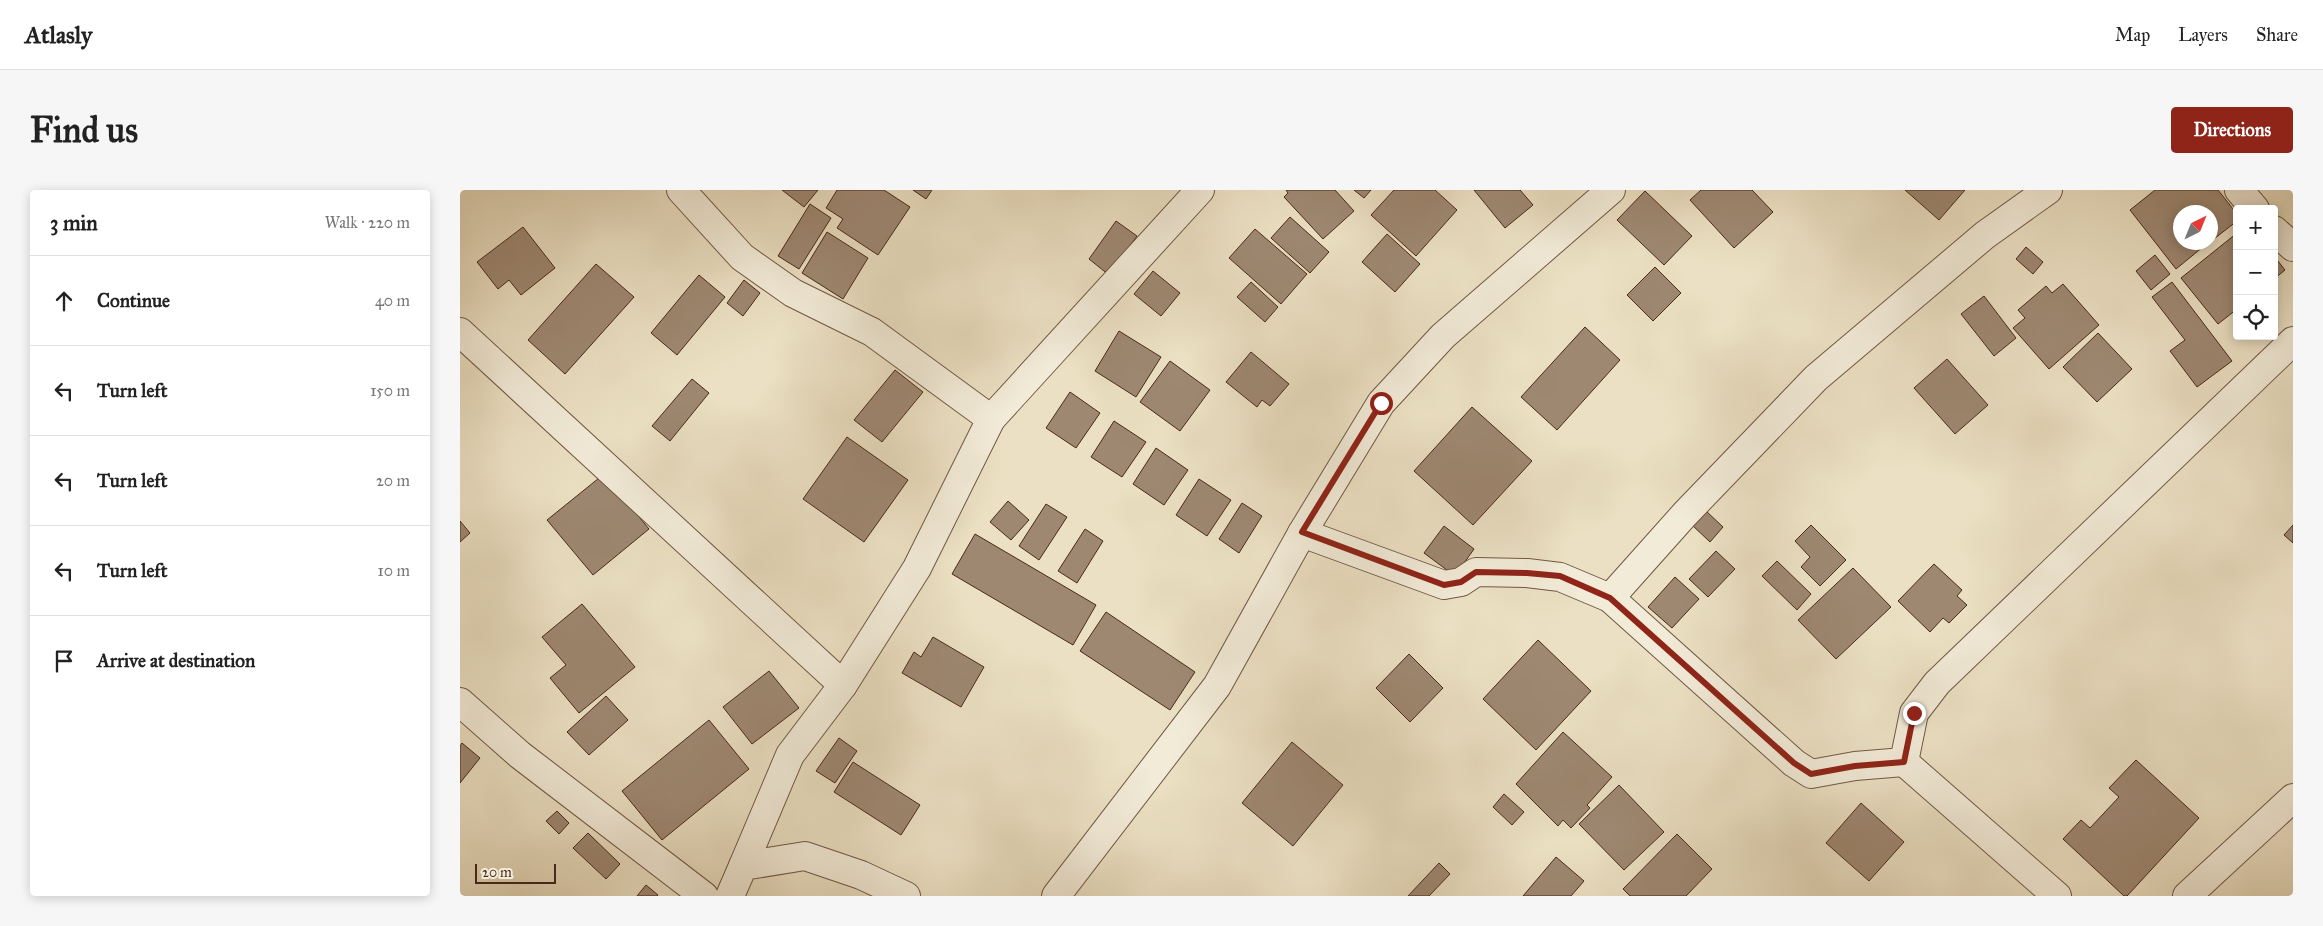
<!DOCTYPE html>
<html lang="en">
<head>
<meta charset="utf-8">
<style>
	:root { --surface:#fff; --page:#f6f6f6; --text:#222; --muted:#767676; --line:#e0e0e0; --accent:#8f2418 }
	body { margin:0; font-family:"IM FELL Great Primer",serif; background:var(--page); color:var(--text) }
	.controls { position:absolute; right:15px; top:15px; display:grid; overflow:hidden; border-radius:5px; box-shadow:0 2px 12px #0003 }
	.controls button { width:45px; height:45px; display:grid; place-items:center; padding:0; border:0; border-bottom:1px solid var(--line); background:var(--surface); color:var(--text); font:25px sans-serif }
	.compass { position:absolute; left:1713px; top:15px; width:45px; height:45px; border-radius:50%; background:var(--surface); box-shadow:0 2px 12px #0003; rotate:43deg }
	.scale { position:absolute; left:15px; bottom:12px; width:81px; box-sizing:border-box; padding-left:5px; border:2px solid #4a291a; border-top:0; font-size:14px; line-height:18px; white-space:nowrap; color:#4a291a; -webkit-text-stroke:4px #f2ebd8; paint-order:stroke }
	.stop { position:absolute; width:15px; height:15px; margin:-11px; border:4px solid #8f2418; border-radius:50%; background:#fff }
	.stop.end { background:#8f2418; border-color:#fff; box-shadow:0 1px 5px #0008 }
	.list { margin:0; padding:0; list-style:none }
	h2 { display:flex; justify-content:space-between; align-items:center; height:65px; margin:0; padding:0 20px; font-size:21px }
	h2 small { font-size:16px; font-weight:400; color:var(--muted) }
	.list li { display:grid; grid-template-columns:32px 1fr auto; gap:15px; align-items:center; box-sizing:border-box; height:90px; padding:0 20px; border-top:1px solid var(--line) }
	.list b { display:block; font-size:19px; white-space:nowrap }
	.list em { font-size:16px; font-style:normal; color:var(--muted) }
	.icon { flex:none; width:28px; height:28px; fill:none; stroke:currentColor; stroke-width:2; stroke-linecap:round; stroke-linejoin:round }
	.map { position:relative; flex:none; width:1833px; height:706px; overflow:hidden; border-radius:5px }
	header { display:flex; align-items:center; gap:30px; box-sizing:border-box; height:70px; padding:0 25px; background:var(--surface); border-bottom:1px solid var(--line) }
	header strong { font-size:24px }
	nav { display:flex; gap:28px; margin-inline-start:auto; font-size:18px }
	.intro { display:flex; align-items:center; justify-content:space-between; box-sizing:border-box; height:120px; padding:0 30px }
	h1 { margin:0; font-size:35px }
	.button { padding:12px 22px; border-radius:5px; background:var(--accent); color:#fff; font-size:18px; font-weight:700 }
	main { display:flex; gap:30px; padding:0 30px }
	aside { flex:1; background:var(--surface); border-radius:5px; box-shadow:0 2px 12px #0003 }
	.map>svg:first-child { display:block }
	.building { fill:#9e8872; stroke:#4a291a }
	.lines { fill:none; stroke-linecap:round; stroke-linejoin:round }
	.minor-casing { stroke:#725744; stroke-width:30 }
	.tertiary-casing { stroke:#725744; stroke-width:30 }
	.minor { stroke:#f2ebd8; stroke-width:28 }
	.tertiary { stroke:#f2ebd8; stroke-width:28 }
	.route { stroke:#8f2418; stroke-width:6 }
</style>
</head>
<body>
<header>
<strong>Atlasly</strong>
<nav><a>Map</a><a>Layers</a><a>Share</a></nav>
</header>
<div class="intro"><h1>Find us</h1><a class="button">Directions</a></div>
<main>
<aside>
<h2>3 min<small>Walk · 220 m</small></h2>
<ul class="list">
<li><svg class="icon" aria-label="ahead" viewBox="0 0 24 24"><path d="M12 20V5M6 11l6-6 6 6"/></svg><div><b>Continue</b></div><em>40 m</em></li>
<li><svg class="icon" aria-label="left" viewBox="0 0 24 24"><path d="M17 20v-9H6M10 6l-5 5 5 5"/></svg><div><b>Turn left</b></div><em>150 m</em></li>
<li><svg class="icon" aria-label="left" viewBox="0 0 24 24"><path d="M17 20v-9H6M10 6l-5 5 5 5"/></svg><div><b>Turn left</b></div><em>20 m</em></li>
<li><svg class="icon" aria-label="left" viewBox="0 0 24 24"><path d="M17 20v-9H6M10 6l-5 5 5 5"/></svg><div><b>Turn left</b></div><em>10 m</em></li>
<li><svg class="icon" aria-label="arrive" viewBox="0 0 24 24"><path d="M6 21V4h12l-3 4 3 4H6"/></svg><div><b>Arrive at destination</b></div></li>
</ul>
</aside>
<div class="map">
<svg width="1833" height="706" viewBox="0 0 1833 706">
	<rect width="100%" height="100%" fill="#ebe0c3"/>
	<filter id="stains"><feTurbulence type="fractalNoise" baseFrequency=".004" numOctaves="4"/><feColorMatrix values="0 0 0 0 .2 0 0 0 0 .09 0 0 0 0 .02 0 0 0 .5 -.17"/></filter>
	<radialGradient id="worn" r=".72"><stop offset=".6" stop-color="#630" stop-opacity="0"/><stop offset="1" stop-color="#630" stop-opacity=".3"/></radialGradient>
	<g class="building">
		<polygon points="322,0 358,0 344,17"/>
		<polygon points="377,0 424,0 450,17 418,65 377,38 383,29 366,18"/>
		<polygon points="453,0 472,0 466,9"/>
		<polygon points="826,0 875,0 894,21 863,49 824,7 828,3"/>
		<polygon points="894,0 911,0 904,8"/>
		<polygon points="934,0 975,0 997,20 956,66 911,25"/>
		<polygon points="1014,0 1060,0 1073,15 1045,38"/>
		<polygon points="1241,0 1292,0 1313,22 1274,58 1230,10"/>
		<polygon points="1445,0 1505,0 1479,30"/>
		<polygon points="1695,0 1758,0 1777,24 1777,31 1750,52 1750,22 1720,22 1720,52 1749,52 1716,79 1670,20"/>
		<polygon points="1185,1 1232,46 1204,75 1157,30"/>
		<polygon points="350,14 371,28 339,79 318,66"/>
		<polygon points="830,27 869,62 850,83 811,48"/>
		<polygon points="656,31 677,46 649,85 629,69"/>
		<polygon points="63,37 95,78 61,105 49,90 38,99 17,72"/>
		<polygon points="795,39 847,84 821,114 769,68"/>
		<polygon points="367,42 408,68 383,109 342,83"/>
		<polygon points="1777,43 1777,119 1758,134 1721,88"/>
		<polygon points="927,44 960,74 935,102 902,72"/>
		<polygon points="1566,57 1583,72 1573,84 1556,69"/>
		<polygon points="1695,65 1710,84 1691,100 1676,81"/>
		<polygon points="1814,66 1825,80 1814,89"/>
		<polygon points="136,74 174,107 105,184 68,150"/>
		<polygon points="1195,77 1221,103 1193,131 1167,105"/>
		<polygon points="693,81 720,103 701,126 674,104"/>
		<polygon points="239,85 265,107 217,165 191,143"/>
		<polygon points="284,90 300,103 283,126 267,113"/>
		<polygon points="791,92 818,117 805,132 777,107"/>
		<polygon points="1712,92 1772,171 1737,197 1710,161 1725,150 1692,107"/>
		<polygon points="1603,94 1639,135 1589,179 1553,138 1565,128 1558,120 1586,96 1592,103"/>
		<polygon points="1524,106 1556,148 1534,166 1501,124"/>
		<polygon points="1125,137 1160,170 1097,240 1061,207"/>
		<polygon points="659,141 701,167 676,207 635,181"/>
		<polygon points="1638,143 1672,179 1637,212 1603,177"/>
		<polygon points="791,162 829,194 810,216 802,210 797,217 766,192"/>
		<polygon points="1487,169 1528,215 1495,244 1454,198"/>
		<polygon points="710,171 750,200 720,241 680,212"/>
		<polygon points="435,180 463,202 422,252 394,230"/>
		<polygon points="232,189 249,203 210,251 192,236"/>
		<polygon points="610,202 640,223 616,258 586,238"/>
		<polygon points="1012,217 1072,271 1013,335 954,281"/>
		<polygon points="654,231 686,252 662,287 631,267"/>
		<polygon points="387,247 448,290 404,352 343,309"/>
		<polygon points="696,258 728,280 704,315 673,294"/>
		<polygon points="144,284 189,339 133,385 87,330"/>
		<polygon points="739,289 771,310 747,346 716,325"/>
		<polygon points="548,311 569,330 551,350 530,332"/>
		<polygon points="782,313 802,326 779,363 759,349"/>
		<polygon points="586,314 607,327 579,370 559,356"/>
		<polygon points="1245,320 1263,337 1250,352 1231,334"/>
		<polygon points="0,331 10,343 0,352"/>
		<polygon points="1351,335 1386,370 1360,396 1341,377 1350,367 1335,351"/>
		<polygon points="1833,335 1833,353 1824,345"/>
		<polygon points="984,336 1014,359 995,386 964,363"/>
		<polygon points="625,339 643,351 617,393 598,381"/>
		<polygon points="515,344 636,415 613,455 492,384"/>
		<polygon points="1256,361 1275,379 1248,407 1229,389"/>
		<polygon points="1317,371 1351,404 1337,420 1302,386"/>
		<polygon points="1474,374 1502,400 1497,406 1507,415 1489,433 1483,428 1470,442 1438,411"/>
		<polygon points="1393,378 1431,417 1376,469 1338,430"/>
		<polygon points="1215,387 1239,409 1212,438 1188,417"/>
		<polygon points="122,414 175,477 119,523 90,488 106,475 82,447"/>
		<polygon points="646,422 735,482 710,520 620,461"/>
		<polygon points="473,447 524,477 501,517 442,483 454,462 461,467"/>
		<polygon points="1078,450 1131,501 1076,560 1023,509"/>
		<polygon points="949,464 983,498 950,532 916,498"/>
		<polygon points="309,481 339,518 292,554 263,517"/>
		<polygon points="146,506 168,530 129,565 107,542"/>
		<polygon points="249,530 289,579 202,650 162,601"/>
		<polygon points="1103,542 1152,587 1127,615 1130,618 1111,638 1103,630 1098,636 1056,594"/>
		<polygon points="379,548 397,561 375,593 356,581"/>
		<polygon points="832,552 883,595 833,656 782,613"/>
		<polygon points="2,553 20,568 0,593 0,556"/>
		<polygon points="1676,570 1739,628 1667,706 1664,706 1603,649 1621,630 1630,638 1659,607 1649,598"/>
		<polygon points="393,572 460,615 441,645 374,602"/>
		<polygon points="1159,595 1204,642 1164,680 1119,634"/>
		<polygon points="1044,604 1064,622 1052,635 1033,617"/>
		<polygon points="1401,613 1444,652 1409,691 1366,653"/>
		<polygon points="97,621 109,633 99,644 86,631"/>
		<polygon points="128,643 160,674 146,689 113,658"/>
		<polygon points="1217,644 1252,679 1226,706 1170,706 1163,699"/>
		<polygon points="1096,667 1124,691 1111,706 1063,706"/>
		<polygon points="979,673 990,684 969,706 948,706"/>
		<polygon points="186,695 198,705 197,706 177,706"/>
	</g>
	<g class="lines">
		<g class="minor-casing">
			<g id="minor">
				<polyline points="221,0 282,67 333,103 412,142 531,229"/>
				<polyline points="1779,0 1795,19"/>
				<polyline points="1814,40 1833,57"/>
				<polyline points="0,142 383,495"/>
				<polyline points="842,343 984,395 1001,392 1016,382 1067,383 1100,387 1150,408 1334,573 1351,584 1395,576 1444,572"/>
				<polyline points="1150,408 1225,324 1356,188 1525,45 1588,0"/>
				<polyline points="0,512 60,565 244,706"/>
				<polyline points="283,676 330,565 383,495 457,378 531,229 740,0"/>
				<polyline points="596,706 757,496 842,343 921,213 983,146 1151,0"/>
				<polyline points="1597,706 1444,572 1454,523 1477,493 1833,151"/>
				<polyline points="1727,706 1833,608"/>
			</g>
		</g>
		<g class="tertiary-casing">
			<polyline id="tertiary" points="270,706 283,676 345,666 401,685 446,706"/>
		</g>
		<use href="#minor" class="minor"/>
		<use href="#tertiary" class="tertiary"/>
	</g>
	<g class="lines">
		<polyline class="route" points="921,213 842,342 984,395 1001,392 1016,382 1067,383 1100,386 1150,408 1334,573 1351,584 1395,576 1444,572 1454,523"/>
	</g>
	<rect width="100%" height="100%" filter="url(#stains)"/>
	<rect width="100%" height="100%" fill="url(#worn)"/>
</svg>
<div class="controls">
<button>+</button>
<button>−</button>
<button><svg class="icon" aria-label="locate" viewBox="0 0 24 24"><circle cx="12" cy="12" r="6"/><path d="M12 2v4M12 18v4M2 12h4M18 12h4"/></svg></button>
</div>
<svg class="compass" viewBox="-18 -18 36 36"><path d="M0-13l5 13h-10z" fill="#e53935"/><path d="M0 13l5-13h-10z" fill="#767676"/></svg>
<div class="scale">20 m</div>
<div class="stop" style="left:921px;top:213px"></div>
<div class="stop end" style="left:1454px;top:523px"></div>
</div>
</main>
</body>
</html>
